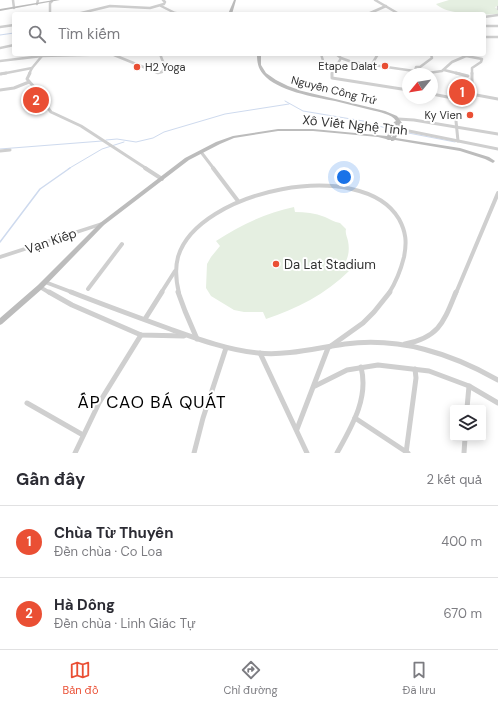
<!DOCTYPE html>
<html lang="vi">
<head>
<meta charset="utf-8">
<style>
	:root { --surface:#fff; --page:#f7f7f7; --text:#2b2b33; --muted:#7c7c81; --line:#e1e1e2; --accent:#ea4f34 }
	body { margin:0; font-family:"DM Sans",sans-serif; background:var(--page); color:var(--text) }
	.controls { position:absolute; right:12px; bottom:12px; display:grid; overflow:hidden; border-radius:4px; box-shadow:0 2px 10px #0003 }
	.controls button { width:36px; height:36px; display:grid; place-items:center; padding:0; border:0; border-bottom:1px solid var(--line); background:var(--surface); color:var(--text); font:20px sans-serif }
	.compass { position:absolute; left:402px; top:68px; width:36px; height:36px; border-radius:50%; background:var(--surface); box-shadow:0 2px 10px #0003; rotate:240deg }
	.you { position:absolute; left:344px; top:177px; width:14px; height:14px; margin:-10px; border:3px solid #fff; border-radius:50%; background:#1a73e8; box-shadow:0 0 0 6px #1a73e833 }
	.badge { display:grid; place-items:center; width:26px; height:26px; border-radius:50%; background:var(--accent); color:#fff; font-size:13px; font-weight:700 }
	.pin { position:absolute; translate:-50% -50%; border:2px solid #fff; box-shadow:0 1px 4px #0006 }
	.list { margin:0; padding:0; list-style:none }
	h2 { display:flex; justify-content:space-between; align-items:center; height:52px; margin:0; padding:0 16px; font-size:17px }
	h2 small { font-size:13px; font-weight:400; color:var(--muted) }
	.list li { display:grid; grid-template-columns:26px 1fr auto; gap:12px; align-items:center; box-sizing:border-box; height:72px; padding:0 16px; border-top:1px solid var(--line) }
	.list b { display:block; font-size:15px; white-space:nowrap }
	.list p { margin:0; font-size:13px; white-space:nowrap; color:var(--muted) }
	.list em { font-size:13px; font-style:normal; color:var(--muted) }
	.icon { flex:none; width:22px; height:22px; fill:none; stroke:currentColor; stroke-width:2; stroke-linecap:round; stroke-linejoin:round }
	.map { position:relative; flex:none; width:498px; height:453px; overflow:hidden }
	.search { position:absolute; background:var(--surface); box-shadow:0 2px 10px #0003; left:12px; right:12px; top:12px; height:44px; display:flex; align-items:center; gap:10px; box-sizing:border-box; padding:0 14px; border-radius:4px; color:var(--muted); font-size:15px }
	.sheet { height:196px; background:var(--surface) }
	nav { display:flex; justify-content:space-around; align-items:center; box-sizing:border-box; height:56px; border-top:1px solid var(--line); background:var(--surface); font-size:11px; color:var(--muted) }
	nav a { display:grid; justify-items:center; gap:2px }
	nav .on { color:var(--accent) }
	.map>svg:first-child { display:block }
	.green { fill:#e5efe1 }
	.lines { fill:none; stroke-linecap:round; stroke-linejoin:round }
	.stream-far1 { stroke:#cedaee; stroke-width:1 }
	.stream { stroke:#cedaee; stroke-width:1.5 }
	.minor-far3 { stroke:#cfcfcf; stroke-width:2.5 }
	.minor-far2 { stroke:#cfcfcf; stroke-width:3 }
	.minor-far1 { stroke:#cfcfcf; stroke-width:4 }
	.minor { stroke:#cfcfcf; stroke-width:5 }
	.tertiary { fill:#cfcfcf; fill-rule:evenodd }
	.secondary { fill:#bcbcbc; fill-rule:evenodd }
	.poi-dot { fill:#ea4f34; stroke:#fff; stroke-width:1.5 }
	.labels { text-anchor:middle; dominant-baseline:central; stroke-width:4; stroke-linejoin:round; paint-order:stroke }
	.far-poi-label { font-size:11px; fill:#323232; stroke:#fff; text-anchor:end }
	.far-street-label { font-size:11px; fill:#323232; stroke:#fff }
	.street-label { font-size:13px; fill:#323232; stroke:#fff }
	.poi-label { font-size:13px; fill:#323232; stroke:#fff; text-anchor:start }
	.near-neighbourhood-label { font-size:17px; letter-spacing:1px; fill:#000; stroke:#fff }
</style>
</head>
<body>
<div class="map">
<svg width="498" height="453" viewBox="0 0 498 453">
	<rect width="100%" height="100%" fill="#fff"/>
	<g class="green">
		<path d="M 449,0 L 498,0 L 498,6 L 495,7 L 498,10 L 498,14 C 484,15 446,15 436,4 Z"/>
		<path d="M 294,207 L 295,212 C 305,212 315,213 325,217 C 330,219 334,222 340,223 L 346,229 C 345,234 347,236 348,241 C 350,251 348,259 343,267 L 349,271 C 326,294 296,309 266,319 L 263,312 L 244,312 L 234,310 L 211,296 L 206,288 L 207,264 L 211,257 L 220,246 L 216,241 C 240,225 266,213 294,207 Z"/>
	</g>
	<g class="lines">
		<g class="stream-far1">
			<polyline points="0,35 14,33"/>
			<polyline points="285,101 303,111 363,121 392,130"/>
			<polyline points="398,131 455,142"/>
			<polyline points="106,140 117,139 136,142 153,138 164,132 225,114 289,104"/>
			<polyline points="0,149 102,141"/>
			<polyline points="68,169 102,149 124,142"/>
		</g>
		<polyline class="stream" points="0,242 40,189 70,168"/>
		<g class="minor-far3">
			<polyline points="13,0 14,8"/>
			<polyline points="375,0 399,14"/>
			<polyline points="37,4 38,0"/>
			<polyline points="161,6 175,13 185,14"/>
			<polyline points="498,7 498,9"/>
			<polyline points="50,14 50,3 52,1"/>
			<polyline points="77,14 110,6 150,8 164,4 165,2 163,0"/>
			<polyline points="368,14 386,6"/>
			<polyline points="484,17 498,15"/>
			<polyline points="484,26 498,26"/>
			<polyline points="0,27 14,25"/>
			<polyline points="484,37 498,37"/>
			<polyline points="0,48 14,45"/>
			<polyline points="321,54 324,64 337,68"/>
			<polyline points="336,54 341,58 352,62 428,73 442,71 452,62 466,56 482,59 481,62 472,68 472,74"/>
			<polyline points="114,55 158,73 162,72 165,67 160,54"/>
			<polyline points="0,61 42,56 120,54"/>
			<polyline points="372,64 378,54"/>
			<polyline points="444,70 460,74"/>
			<polyline points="415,71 416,67 420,67 432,58 431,54"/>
			<polyline points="1,74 32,68"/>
			<polyline points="29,74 32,68 42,56"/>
			<polyline points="332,74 341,58"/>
		</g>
		<g class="minor-far2">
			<polyline points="30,73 27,79 42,96 45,104 51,112 81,126 147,169"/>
			<polyline points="332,73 332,78 408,90"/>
			<polyline points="427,73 429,73"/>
			<polyline points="456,73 468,76"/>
			<polyline points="0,74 6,73"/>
			<polyline points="0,90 14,88 29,82"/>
			<polyline points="432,94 463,100 468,99 472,87 472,73"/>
			<polyline points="471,94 498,99"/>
			<polyline points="398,119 414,120 498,134"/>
			<polyline points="456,121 458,141"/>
			<polyline points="399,129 498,149"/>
			<polyline points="0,151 10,150"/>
			<polyline points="201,152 214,169"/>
		</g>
		<g class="minor-far1">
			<polyline points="145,168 162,179"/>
			<polyline points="213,168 238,201"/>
			<polyline points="45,282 74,293"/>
			<polyline points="40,287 50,293"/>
			<polyline points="88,289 122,244"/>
			<polyline points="161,293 175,271"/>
			<path d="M 179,293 C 176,281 175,268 178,257 C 197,190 362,156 399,219 C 406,232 407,242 404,257 C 401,269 396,282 389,293"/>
			<polyline points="456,293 498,193"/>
		</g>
		<g class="minor">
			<polyline points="49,292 72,305 141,335 184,336"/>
			<path d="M 71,292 C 104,305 137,317 170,329 C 198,339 228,350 258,353 C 287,356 316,348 345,344 C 400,337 450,353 498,380"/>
			<polyline points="178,292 185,311 197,339"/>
			<polyline points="145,319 162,292"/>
			<path d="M 405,344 C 440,337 444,321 456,292"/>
			<polyline points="260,353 307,453"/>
			<polyline points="315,386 347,370 378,365 429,371 469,386 498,403"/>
			<polyline points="27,403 83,435"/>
			<polyline points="467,408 469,386"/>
			<polyline points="355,418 408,453"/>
			<polyline points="297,429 328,348 363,323 374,312 390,292"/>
			<polyline points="75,453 99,403 141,335"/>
			<polyline points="194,453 203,418 226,348"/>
			<path d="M 337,453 C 352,426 369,398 361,367"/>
			<polyline points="406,453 416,378 415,369"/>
			<polyline points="464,453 465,438"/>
		</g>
		<polygon class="tertiary" points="102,222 104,223 104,225 0,259 0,255"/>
		<g class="secondary">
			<polygon points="54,0 60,0 0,11 0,9"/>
			<polygon points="234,0 236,0 232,14 228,14"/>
			<path d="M 257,54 L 261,54 L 261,65 L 266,73 L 276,80 L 288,86 L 302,91 L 385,111 L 397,116 L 402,123 L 396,138 L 460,148 L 489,157 L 495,161 L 493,163 L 485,159 L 460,151 L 395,140 L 393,141 L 391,141 L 391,140 L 388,140 L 386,139 L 378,137 L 313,131 L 278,131 L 234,138 L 220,144 L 189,160 L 104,225 L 42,289 L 2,324 L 0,325 L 0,318 L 38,285 L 100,223 L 185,158 L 216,142 L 233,136 L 278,129 L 313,129 L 387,136 L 394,122 L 396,121 C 392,114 379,112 371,110 C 359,107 347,104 335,101 C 314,97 277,91 263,74 C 258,68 257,62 257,54 ZM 398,123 L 392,137 L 391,137 Z"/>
		</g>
	</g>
	<g class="poi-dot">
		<circle cx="385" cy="66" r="4"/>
		<circle cx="137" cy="67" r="4"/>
		<circle cx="470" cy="115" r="4"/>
		<circle cx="276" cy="264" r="4"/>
	</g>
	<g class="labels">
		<g class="far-poi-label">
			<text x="377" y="66">Etape Dalat</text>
			<text x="145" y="67" text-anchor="start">H2 Yoga</text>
			<text x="462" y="115">Ky Vien</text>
		</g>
		<g class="far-street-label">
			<text transform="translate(334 90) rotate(14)">Nguyễn Công Trứ</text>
		</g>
		<g class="street-label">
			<text transform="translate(355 125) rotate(6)">Xô Viết Nghệ Tĩnh</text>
			<text transform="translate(51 241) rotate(-19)">Vạn Kiếp</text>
		</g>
		<g class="poi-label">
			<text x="284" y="264">Da Lat Stadium</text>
		</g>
		<g class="near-neighbourhood-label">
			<text x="152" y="402">ẤP CAO BÁ QUÁT</text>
		</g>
	</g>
</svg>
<div class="controls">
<button><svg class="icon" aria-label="layers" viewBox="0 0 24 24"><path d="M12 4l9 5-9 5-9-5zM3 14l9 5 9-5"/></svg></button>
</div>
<svg class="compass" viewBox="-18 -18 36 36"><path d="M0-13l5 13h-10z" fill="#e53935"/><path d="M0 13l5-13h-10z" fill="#7c7c81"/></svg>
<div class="you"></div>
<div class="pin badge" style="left:462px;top:92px">1</div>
<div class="pin badge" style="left:36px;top:100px">2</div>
<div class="search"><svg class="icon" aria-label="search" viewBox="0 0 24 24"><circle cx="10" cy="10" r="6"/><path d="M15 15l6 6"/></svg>Tìm kiếm</div>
</div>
<section class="sheet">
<h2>Gần đây<small>2 kết quả</small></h2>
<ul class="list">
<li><span class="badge">1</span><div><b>Chùa Từ Thuyên</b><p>Đền chùa · Co Loa</p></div><em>400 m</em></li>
<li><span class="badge">2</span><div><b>Hà Dông</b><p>Đền chùa · Linh Giác Tự</p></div><em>670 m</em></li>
</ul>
</section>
<nav>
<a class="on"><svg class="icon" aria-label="map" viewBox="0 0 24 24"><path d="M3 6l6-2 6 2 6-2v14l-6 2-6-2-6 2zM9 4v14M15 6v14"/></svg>Bản đồ</a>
<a><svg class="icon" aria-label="directions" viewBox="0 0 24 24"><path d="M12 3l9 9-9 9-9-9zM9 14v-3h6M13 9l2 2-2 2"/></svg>Chỉ đường</a>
<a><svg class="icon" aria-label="saved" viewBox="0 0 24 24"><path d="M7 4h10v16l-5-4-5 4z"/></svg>Đã lưu</a>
</nav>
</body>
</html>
